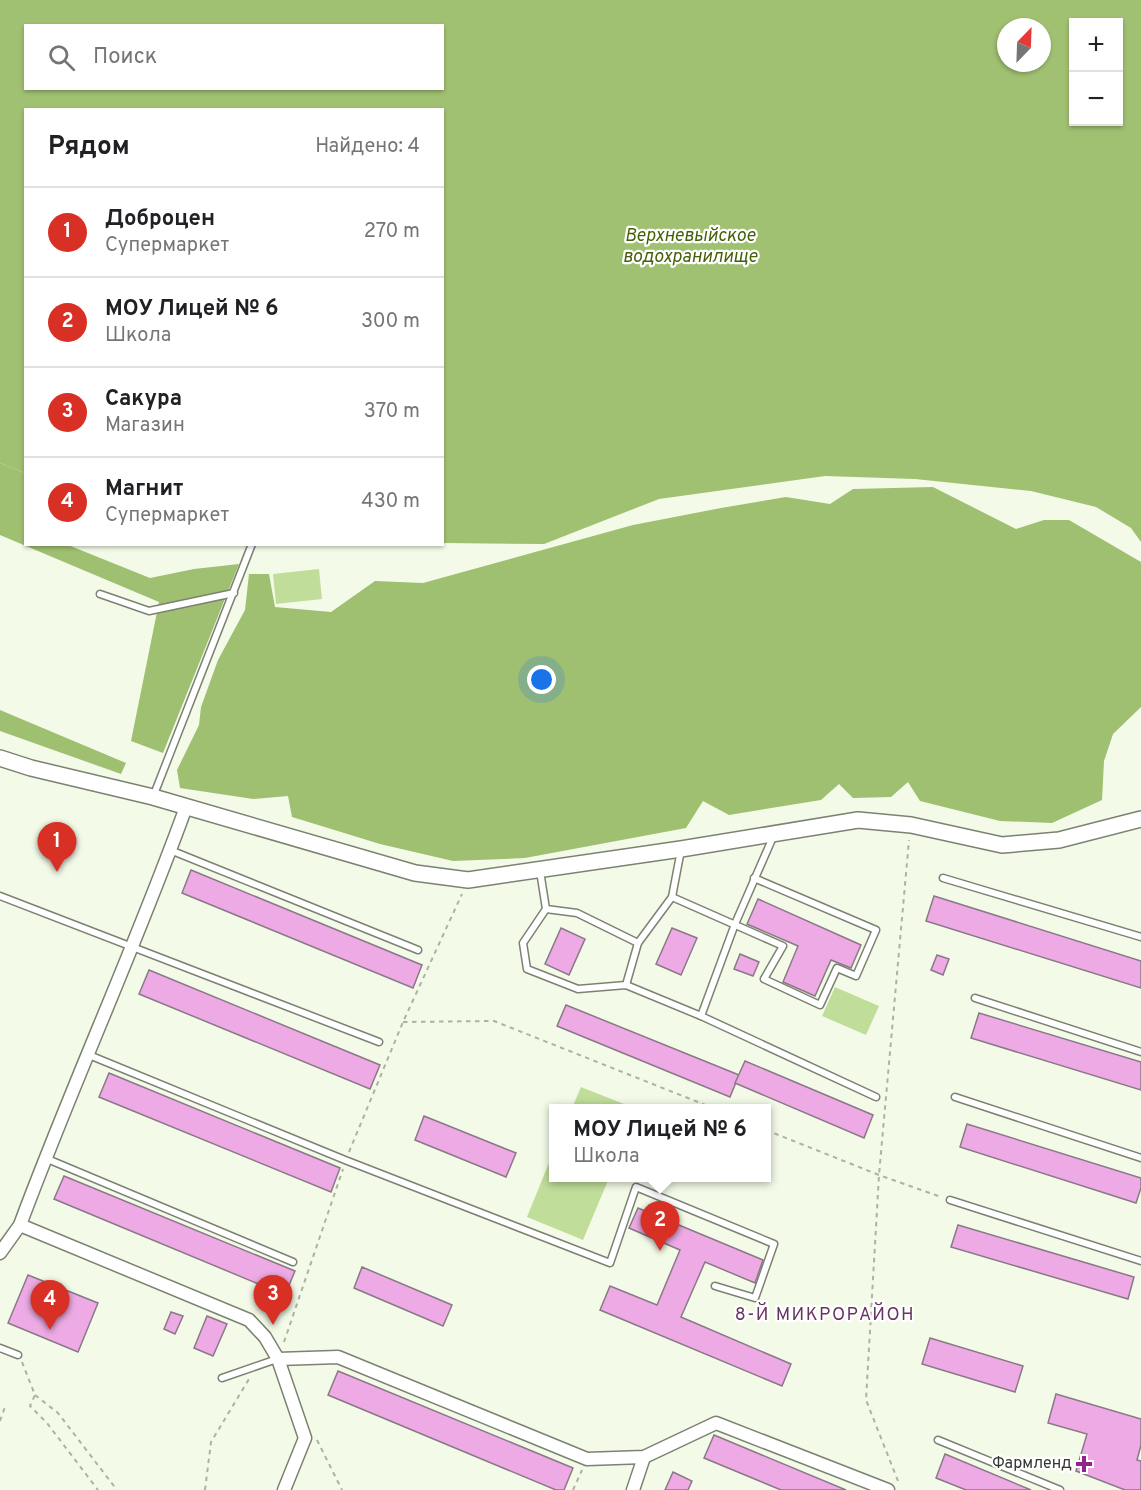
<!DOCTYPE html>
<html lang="ru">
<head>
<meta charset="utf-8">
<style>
	:root { --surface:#fff; --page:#f2f2f2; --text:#202124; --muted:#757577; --line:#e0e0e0; --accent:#d93025 }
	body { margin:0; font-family:Overpass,sans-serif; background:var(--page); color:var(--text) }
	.controls { position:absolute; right:18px; top:18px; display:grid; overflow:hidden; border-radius:0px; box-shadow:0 2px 4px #0004 }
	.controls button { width:54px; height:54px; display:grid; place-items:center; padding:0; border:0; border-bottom:2px solid var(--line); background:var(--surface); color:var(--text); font:30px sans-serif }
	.compass { position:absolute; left:997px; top:18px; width:54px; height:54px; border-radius:50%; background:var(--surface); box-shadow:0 2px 4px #0004; rotate:23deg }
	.you { position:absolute; left:542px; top:680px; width:21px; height:21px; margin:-15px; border:4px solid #fff; border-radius:50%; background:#1a73e8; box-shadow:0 0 0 9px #1a73e833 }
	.badge { display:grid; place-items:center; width:39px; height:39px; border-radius:50%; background:var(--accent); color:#fff; font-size:20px; font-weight:700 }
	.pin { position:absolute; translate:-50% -50px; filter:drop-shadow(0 2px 3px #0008) }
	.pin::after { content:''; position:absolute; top:32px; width:21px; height:18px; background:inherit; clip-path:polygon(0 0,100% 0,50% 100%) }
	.popup { position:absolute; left:549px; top:1104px; width:222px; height:78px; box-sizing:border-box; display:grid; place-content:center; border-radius:0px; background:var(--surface); filter:drop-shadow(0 2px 4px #0005); font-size:20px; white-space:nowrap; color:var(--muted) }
	.popup b { font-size:22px; color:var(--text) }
	.popup::after { content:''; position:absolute; left:50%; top:100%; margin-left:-12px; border:12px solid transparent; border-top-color:var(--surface) }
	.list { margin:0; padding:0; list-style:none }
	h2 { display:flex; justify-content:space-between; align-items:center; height:78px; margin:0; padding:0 24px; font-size:26px }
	h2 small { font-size:20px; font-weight:400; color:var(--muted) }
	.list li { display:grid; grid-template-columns:39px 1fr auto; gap:18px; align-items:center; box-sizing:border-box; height:90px; padding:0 24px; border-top:2px solid var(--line) }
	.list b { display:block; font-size:22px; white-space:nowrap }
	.list p { margin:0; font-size:20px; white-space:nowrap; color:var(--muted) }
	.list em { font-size:20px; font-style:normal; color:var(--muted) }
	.icon { flex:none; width:33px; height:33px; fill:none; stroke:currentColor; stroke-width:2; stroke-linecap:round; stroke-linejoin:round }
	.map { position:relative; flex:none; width:1141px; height:1490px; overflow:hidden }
	.search { position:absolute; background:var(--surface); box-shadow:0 2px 4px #0004; left:24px; top:24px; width:420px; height:66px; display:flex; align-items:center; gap:15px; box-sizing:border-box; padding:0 21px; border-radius:0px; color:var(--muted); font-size:22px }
	.panel { position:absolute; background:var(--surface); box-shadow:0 2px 4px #0004; left:24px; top:108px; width:420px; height:438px; border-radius:0px }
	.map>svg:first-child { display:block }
	.green { fill:#c0dd9a }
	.forest { fill:#9fbf71 }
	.water { fill:#a0c072; fill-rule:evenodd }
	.building { fill:#edaae4; stroke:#897986; stroke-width:1.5 }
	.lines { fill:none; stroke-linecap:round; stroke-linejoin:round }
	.service-casing { stroke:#7b8272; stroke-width:9 }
	.minor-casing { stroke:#7b8272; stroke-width:15 }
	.tertiary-casing { stroke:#7b8272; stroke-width:18 }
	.path { stroke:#acb2a4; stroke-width:2; stroke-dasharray:4.5 4.5; stroke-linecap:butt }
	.service { stroke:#fff; stroke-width:6 }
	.minor { stroke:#fff; stroke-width:12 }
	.tertiary { stroke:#fff; stroke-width:15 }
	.poi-dot { fill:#902488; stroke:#fff; stroke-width:2 }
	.labels { text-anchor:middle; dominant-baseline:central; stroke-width:4.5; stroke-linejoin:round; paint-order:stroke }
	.poi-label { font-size:16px; fill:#343730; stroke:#fff; text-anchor:end }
	.water-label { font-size:18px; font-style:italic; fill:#446009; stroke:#fff }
	.neighbourhood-label { font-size:18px; letter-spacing:1.5px; fill:#683362; stroke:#fff }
</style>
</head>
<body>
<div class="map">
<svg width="1141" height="1490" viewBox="0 0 1141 1490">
	<rect width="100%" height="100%" fill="#f3fbe8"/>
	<g class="green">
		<polygon points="319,569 322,599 276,604 273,574"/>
		<polygon points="835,987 879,1006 866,1035 822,1016"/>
		<polygon points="581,1087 634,1108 572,1108"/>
		<polygon points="553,1153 554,1178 609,1178 583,1240 527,1217"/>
	</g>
	<g class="forest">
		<polygon points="0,463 25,473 26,544 68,545 150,578 194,569 239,564 163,753 131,741 159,602 0,535"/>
		<polygon points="933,487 1016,529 1044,520 1069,520 1141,562 1141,707 1113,734 1104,761 1102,800 1052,823 1000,821 920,801 908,782 891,797 853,798 839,784 821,800 729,815 703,801 686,828 525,858 453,861 380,844 292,817 288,796 253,799 180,788 177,770 199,725 201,707 218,660 245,610 249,574 269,574 275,607 331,612 375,581 423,583 633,525 721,508 786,497 830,504 853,489"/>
		<polygon points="0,710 126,763 121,774 0,731"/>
	</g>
	<path class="water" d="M 0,0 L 1141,0 L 1141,542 L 1131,528 L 1096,507 L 1031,491 L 915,479 L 825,476 L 659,499 L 544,544 L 443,543 L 442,110 L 26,110 L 25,473 L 0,463 ZM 1074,22 L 1118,22 L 1118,122 L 1074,122 ZM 26,26 L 442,26 L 442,88 L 26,88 ZM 1006,27 L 1042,27 L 1042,63 L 1006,63 Z"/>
	<g class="building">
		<polygon points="191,870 422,965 413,988 182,893"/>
		<polygon points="934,896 1141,961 1141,988 926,921"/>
		<polygon points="758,899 861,945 851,968 831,960 815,996 783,982 798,946 747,924"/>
		<polygon points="561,928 585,939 569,975 545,964"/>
		<polygon points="672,928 697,938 681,975 656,964"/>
		<polygon points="740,954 759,962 753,976 734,969"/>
		<polygon points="937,955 949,959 943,975 931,970"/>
		<polygon points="149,970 380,1065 370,1089 139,994"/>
		<polygon points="566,1005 739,1075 730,1097 557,1026"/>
		<polygon points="979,1013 1141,1062 1141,1090 971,1038"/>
		<polygon points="745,1061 873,1115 864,1138 735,1083"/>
		<polygon points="109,1073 340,1168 331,1192 99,1097"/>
		<polygon points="424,1116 516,1153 506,1177 415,1140"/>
		<polygon points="967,1124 1141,1178 1141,1188 1136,1203 960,1147"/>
		<polygon points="64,1176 295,1271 285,1295 54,1199"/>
		<polygon points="638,1208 763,1260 755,1283 705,1262 681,1317 791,1364 782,1386 600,1310 610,1286 657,1305 680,1250 629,1228"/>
		<polygon points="958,1225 1134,1277 1128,1299 951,1247"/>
		<polygon points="362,1267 452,1305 443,1326 354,1288"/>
		<polygon points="28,1275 98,1303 78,1352 8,1323"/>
		<polygon points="171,1312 183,1316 175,1334 164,1329"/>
		<polygon points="207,1316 227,1324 213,1356 194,1348"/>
		<polygon points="930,1338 1023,1366 1015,1392 922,1364"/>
		<polygon points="338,1371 573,1468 564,1490 556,1490 328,1395"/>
		<polygon points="1056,1394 1141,1419 1141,1445 1137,1460 1141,1461 1141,1490 1125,1490 1076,1471 1087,1434 1048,1423"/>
		<polygon points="714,1435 846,1490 781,1490 704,1458"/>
		<polygon points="945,1454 1031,1490 966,1490 936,1478"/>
		<polygon points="673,1472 692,1481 688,1490 665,1490"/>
	</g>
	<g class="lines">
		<g class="service-casing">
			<g id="service">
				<polyline points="100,594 149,611 234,593"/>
				<polyline points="153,797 252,544"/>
				<polyline points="170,850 418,950"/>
				<polyline points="540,871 546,909 523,943 527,969 578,989 626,985 701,1016 876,1097"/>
				<polyline points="943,878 1141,937"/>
				<polyline points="0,896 379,1042"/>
				<polyline points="672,897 783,946 764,979 820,1005 837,968 856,976 876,930 754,878"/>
				<polyline points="546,909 577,913 638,943 626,985"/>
				<polyline points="638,943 672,897 681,850"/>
				<polyline points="975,998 1141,1052"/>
				<polyline points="701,1016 735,924 773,837"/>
				<polyline points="89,1055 345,1160 610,1263 636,1187 774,1244 755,1298 715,1286"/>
				<polyline points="955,1097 1141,1158"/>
				<polyline points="45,1158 293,1262"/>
				<polyline points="950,1200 1141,1261"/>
				<polyline points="0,1348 18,1355"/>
				<polyline points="222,1378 277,1359"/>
				<polyline points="938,1440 1060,1490"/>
			</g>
		</g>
		<g class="minor-casing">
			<g id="minor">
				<path d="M 186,807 C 135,948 72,1085 20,1225 L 249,1320 L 265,1337 L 278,1359 L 305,1438 L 284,1490"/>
				<polyline points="0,1253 20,1225"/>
				<polyline points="278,1359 338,1357 587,1459 644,1457 716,1423 888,1490"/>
				<polyline points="633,1490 644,1457"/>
			</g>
		</g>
		<g class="tertiary-casing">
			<polyline id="tertiary" points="0,758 31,768 153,797 415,873 468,880 681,849 858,820 911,825 1002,845 1059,840 1141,819"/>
		</g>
		<g class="path">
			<polyline points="403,1022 494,1021 713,1108"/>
			<polyline points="766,1130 879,1175 941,1197"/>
			<polyline points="349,1152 403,1022 462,894"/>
			<polyline points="284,1342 343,1169"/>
			<polyline points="22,1362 35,1395 30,1406 47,1423 98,1490"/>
			<polyline points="35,1395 58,1413 117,1490"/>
			<polyline points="0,1421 5,1407"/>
			<polyline points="317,1440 342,1490"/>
			<polyline points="898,1481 866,1400 879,1175 909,840"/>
			<polyline points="205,1490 211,1442 249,1379"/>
			<polyline points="573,1490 582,1470"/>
		</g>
		<use href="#service" class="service"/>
		<use href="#minor" class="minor"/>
		<use href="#tertiary" class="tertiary"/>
	</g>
	<path class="poi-dot" d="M1081 1455h6v6h6v6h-6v6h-6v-6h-6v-6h6z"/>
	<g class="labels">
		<g class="poi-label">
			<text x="1072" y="1464">Фармленд</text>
		</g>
		<g class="water-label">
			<text x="690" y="236">Верхневыйское<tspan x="690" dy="21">водохранилище</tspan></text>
		</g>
		<g class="neighbourhood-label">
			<text x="825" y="1315">8-Й МИКРОРАЙОН</text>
		</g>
	</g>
</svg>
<div class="controls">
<button>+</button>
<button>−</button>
</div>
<svg class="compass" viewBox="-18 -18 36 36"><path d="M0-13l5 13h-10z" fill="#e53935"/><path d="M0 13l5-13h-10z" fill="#757577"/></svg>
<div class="you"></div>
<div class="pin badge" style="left:57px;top:872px">1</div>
<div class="pin badge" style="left:660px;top:1251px">2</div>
<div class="popup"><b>МОУ Лицей № 6</b>Школа</div>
<div class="pin badge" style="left:273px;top:1325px">3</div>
<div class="pin badge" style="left:50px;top:1330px">4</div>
<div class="search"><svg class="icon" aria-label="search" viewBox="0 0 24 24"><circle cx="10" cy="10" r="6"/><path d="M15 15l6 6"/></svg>Поиск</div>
<section class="panel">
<h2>Рядом<small>Найдено: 4</small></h2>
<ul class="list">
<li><span class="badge">1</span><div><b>Доброцен</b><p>Супермаркет</p></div><em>270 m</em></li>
<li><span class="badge">2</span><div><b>МОУ Лицей № 6</b><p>Школа</p></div><em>300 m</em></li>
<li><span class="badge">3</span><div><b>Сакура</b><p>Магазин</p></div><em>370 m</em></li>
<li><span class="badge">4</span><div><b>Магнит</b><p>Супермаркет</p></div><em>430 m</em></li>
</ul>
</section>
</div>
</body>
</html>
